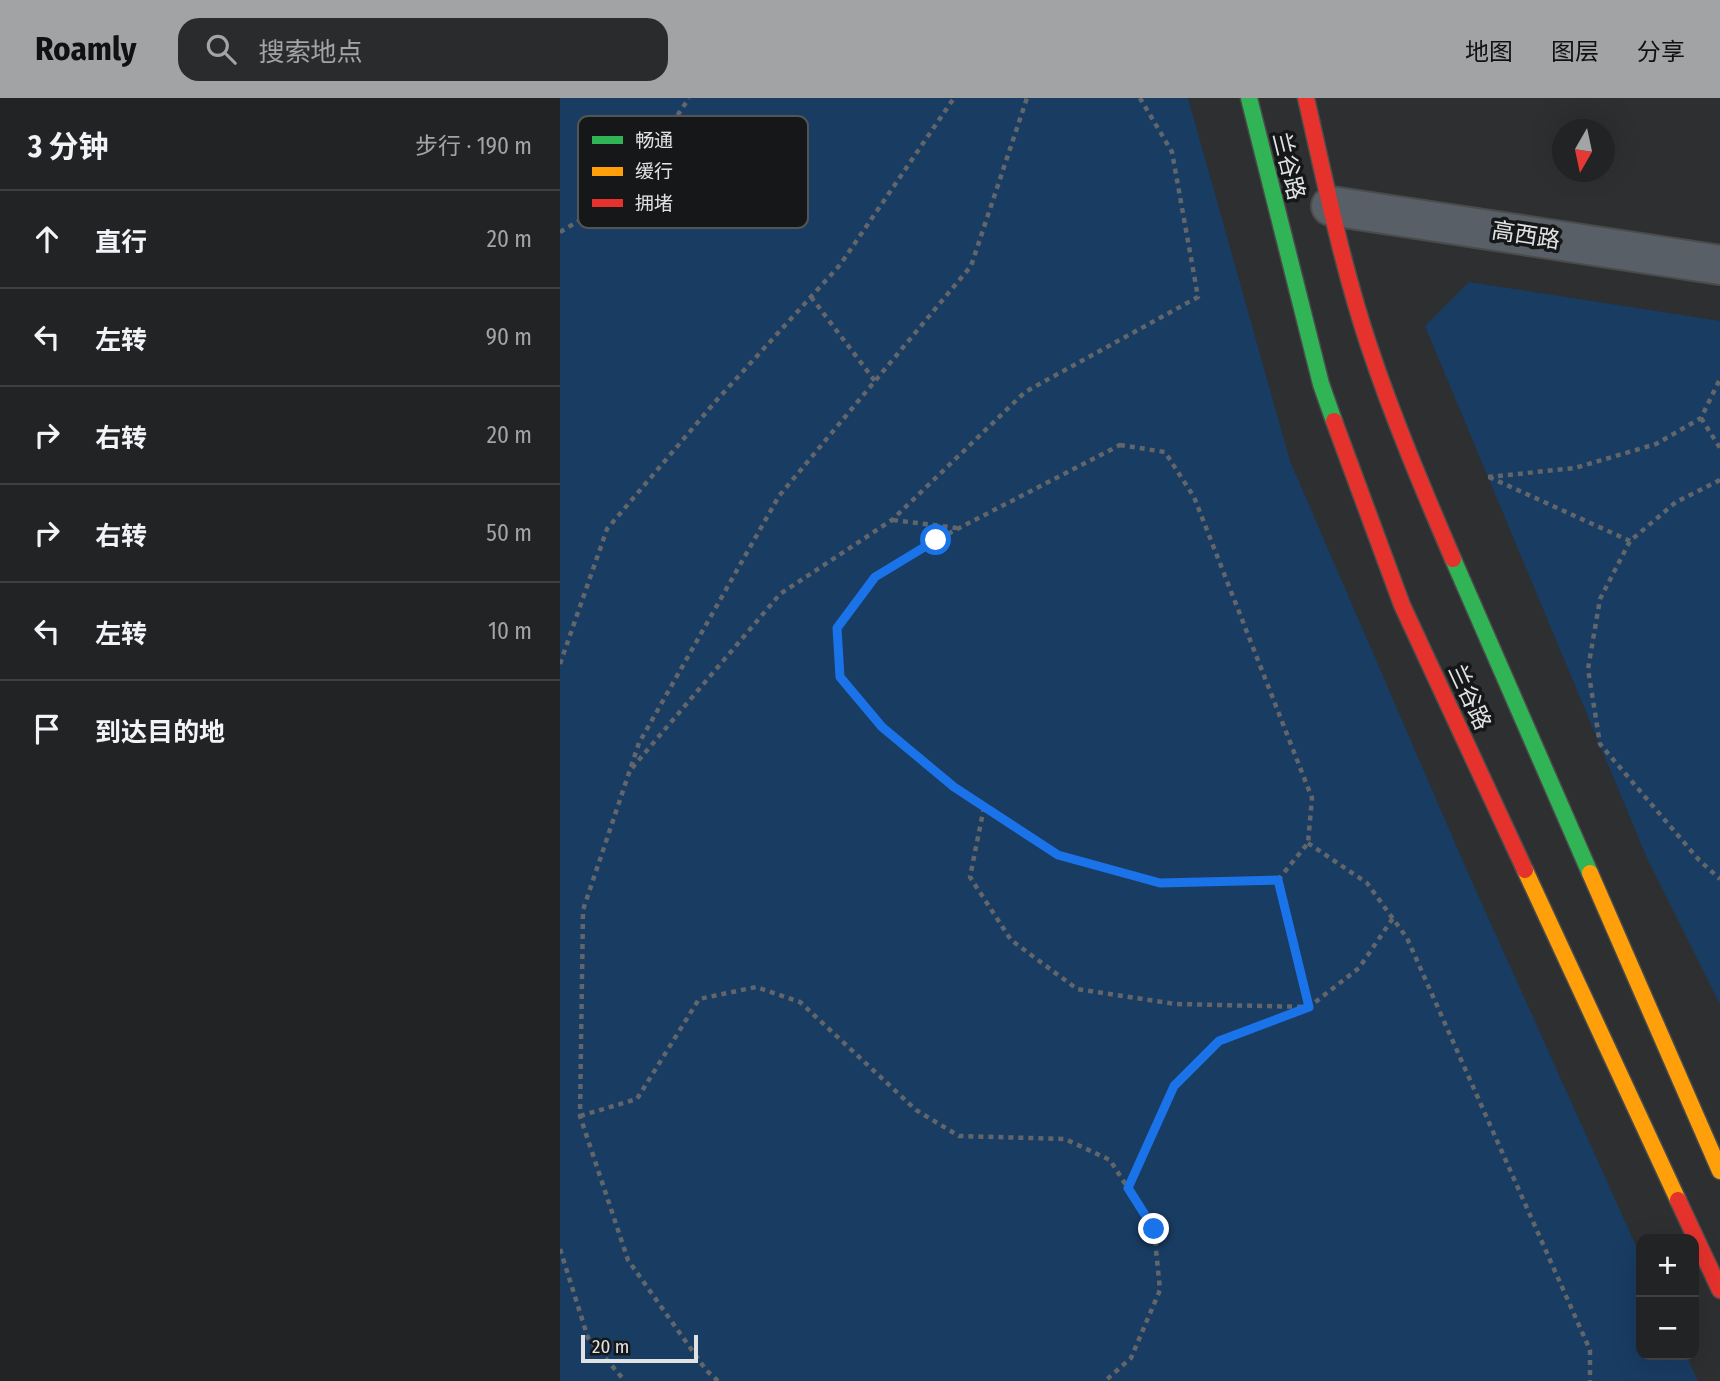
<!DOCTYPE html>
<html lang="zh">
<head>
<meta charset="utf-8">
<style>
	:root { --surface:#222324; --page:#2a2b2c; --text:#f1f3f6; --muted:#a2a4a6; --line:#3f4041; --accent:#a1a3a5 }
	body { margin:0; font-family:"Fira Sans Condensed","Noto Sans SC",sans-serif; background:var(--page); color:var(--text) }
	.controls { position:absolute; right:21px; bottom:21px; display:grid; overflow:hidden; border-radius:14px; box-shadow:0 7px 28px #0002 }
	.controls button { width:63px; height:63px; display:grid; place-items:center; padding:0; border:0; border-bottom:2px solid var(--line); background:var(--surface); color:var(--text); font:35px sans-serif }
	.compass { position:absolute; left:992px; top:21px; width:63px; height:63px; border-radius:50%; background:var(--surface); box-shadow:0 7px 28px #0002; rotate:189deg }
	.scale { position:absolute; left:21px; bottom:18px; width:117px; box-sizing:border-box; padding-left:7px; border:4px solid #e0e2e4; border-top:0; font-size:19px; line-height:24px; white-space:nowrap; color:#e0e2e4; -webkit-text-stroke:5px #151718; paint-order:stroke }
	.stop { position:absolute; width:21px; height:21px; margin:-16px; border:5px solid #1a73e8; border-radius:50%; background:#fff }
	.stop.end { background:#1a73e8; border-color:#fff; box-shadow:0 2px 7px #0008 }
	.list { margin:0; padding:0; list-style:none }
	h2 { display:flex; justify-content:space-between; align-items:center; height:91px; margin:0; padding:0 28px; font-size:30px }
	h2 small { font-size:23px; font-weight:400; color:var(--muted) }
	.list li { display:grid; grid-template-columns:46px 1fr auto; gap:21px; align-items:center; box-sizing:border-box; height:98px; padding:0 28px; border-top:2px solid var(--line) }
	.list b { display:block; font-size:26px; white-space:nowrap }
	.list em { font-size:23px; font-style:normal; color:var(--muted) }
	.icon { flex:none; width:38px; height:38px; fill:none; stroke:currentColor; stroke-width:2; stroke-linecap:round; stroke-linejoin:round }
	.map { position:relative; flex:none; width:1160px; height:1283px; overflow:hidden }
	header { display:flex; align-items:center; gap:42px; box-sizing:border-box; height:98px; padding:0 35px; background:var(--accent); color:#111 }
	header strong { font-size:33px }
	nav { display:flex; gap:38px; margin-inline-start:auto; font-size:24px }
	.search { width:490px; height:63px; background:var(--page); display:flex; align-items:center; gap:18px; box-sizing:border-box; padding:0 24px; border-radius:21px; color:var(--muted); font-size:26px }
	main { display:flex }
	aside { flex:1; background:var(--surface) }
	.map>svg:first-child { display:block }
	.green { fill:#193c63 }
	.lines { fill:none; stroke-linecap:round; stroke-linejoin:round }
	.street-casing { stroke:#4a4c4c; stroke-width:42 }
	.fast-casing { stroke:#4a4c4c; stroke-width:19 }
	.slow-casing { stroke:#4a4c4c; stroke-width:19 }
	.jam-casing { stroke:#4a4c4c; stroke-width:19 }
	.path { stroke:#62666b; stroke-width:4.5; stroke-dasharray:5 5; stroke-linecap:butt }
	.street { stroke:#595f66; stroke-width:38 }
	.fast { stroke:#30b455; stroke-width:16 }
	.slow { stroke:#ff9f0a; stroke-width:16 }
	.jam { stroke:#e5322d; stroke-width:16 }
	.route { stroke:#1a73e8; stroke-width:9 }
	.labels { text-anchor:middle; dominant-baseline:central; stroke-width:7; stroke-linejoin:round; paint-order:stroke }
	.street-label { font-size:23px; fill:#e0e2e4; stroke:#151718 }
	.key { fill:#151718; stroke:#525455; stroke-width:2 }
	.key-label { font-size:19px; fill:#e0e2e4 }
</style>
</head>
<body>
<header>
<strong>Roamly</strong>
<div class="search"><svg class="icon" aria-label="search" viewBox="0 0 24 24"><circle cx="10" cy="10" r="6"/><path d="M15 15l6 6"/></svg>搜索地点</div>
<nav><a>地图</a><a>图层</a><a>分享</a></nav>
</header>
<main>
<aside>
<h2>3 分钟<small>步行 · 190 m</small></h2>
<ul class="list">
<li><svg class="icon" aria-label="ahead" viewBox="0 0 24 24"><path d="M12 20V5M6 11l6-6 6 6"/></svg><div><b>直行</b></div><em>20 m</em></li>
<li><svg class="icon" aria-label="left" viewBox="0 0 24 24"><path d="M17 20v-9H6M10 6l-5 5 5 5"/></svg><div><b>左转</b></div><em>90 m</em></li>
<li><svg class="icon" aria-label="right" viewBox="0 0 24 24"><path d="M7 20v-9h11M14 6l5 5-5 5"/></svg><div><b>右转</b></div><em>20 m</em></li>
<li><svg class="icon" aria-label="right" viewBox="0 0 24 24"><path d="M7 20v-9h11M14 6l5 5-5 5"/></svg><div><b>右转</b></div><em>50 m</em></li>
<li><svg class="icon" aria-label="left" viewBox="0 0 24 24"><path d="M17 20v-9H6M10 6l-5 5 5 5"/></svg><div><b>左转</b></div><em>10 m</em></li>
<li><svg class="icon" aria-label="arrive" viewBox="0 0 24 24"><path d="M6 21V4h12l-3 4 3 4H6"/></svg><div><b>到达目的地</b></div></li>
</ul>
</aside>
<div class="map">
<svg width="1160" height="1283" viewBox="0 0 1160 1283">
	<rect width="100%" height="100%" fill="#2d2f30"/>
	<g class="green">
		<polygon points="0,0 628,0 730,363 905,768 1081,1159 1081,1257 1126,1257 1138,1283 0,1283"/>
		<polygon points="909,184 1160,223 1160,906 1087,760 865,228"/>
	</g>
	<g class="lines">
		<g class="street-casing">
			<polyline id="street" points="771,108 1160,167"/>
		</g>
		<g class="fast-casing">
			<g id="fast">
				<polyline points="689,0 761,286 774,323"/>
				<polyline points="893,461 1030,775"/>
			</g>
		</g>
		<g class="slow-casing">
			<g id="slow">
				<polyline points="965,772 1118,1102"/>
				<polyline points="1030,775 1160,1073"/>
			</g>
		</g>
		<g class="jam-casing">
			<g id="jam">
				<path d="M 746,0 C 765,83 782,167 809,248 C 833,320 863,391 893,461"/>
				<polyline points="774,323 842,507 965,772"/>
				<polyline points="1118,1102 1160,1192"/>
			</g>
		</g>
		<g class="path">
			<polyline points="0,134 66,95 129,0"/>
			<polyline points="251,199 315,283"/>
			<polyline points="1141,320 1160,350"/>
			<polygon points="560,347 605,354 634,399 752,700 748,745 718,782 600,785 497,757 394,689 322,629 280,579 277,530 315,479 376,442"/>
			<polyline points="928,379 1015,370 1096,346 1141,320 1160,281"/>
			<polyline points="929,379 1070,443"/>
			<polyline points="1160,382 1116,404 1070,443 1040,501 1028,571 1040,646 1139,762 1160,781"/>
			<polyline points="333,422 397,430"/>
			<polyline points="0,566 47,431 155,304 280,167 394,0"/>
			<polyline points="72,670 220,496 332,422 465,294 638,199 612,54 580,0"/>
			<polyline points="424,709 410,779 451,842 517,891 616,906 749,909 799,870 833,820"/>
			<polyline points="748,745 807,785 847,840 1030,1252 1030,1283"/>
			<polyline points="20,1018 77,1001 139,901 196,889 240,904 356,1012 399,1038 505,1041 550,1062 594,1131 600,1192 571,1260 545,1283"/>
			<polyline points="568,1090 614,988 659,943 749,909 718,782"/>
			<polyline points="0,1151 28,1240 65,1283"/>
			<polyline points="158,1283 146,1272 68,1162 20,1018 23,812 79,645 219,398 411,168 467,0"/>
		</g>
		<use href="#street" class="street"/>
		<use href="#fast" class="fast"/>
		<use href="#slow" class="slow"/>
		<use href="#jam" class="jam"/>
	</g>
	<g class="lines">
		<polyline class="route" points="376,442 315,479 277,530 280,579 322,629 394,689 498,757 600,785 718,782 749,909 659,943 614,988 568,1090 594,1131"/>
	</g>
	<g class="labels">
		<g class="street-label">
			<text transform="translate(729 68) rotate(76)">兰谷路</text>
			<text transform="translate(966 137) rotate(9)">高西路</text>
			<text transform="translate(910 599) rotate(65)">兰谷路</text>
		</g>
	</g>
	<rect x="18" y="18" width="230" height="112" rx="10" class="key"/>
	<rect x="32" y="38" width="31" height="8" fill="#30b455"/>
	<rect x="32" y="69" width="31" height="9" fill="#ff9f0a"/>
	<rect x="32" y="101" width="31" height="8" fill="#e5322d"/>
	<g class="key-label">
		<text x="75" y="49">畅通</text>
		<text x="75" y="80">缓行</text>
		<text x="75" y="112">拥堵</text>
	</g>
</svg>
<div class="controls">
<button>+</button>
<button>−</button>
</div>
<svg class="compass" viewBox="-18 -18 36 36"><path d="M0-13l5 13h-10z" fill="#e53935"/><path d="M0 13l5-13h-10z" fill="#a2a4a6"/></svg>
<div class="scale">20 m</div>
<div class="stop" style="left:376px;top:442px"></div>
<div class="stop end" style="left:594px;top:1131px"></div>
</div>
</main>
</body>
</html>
